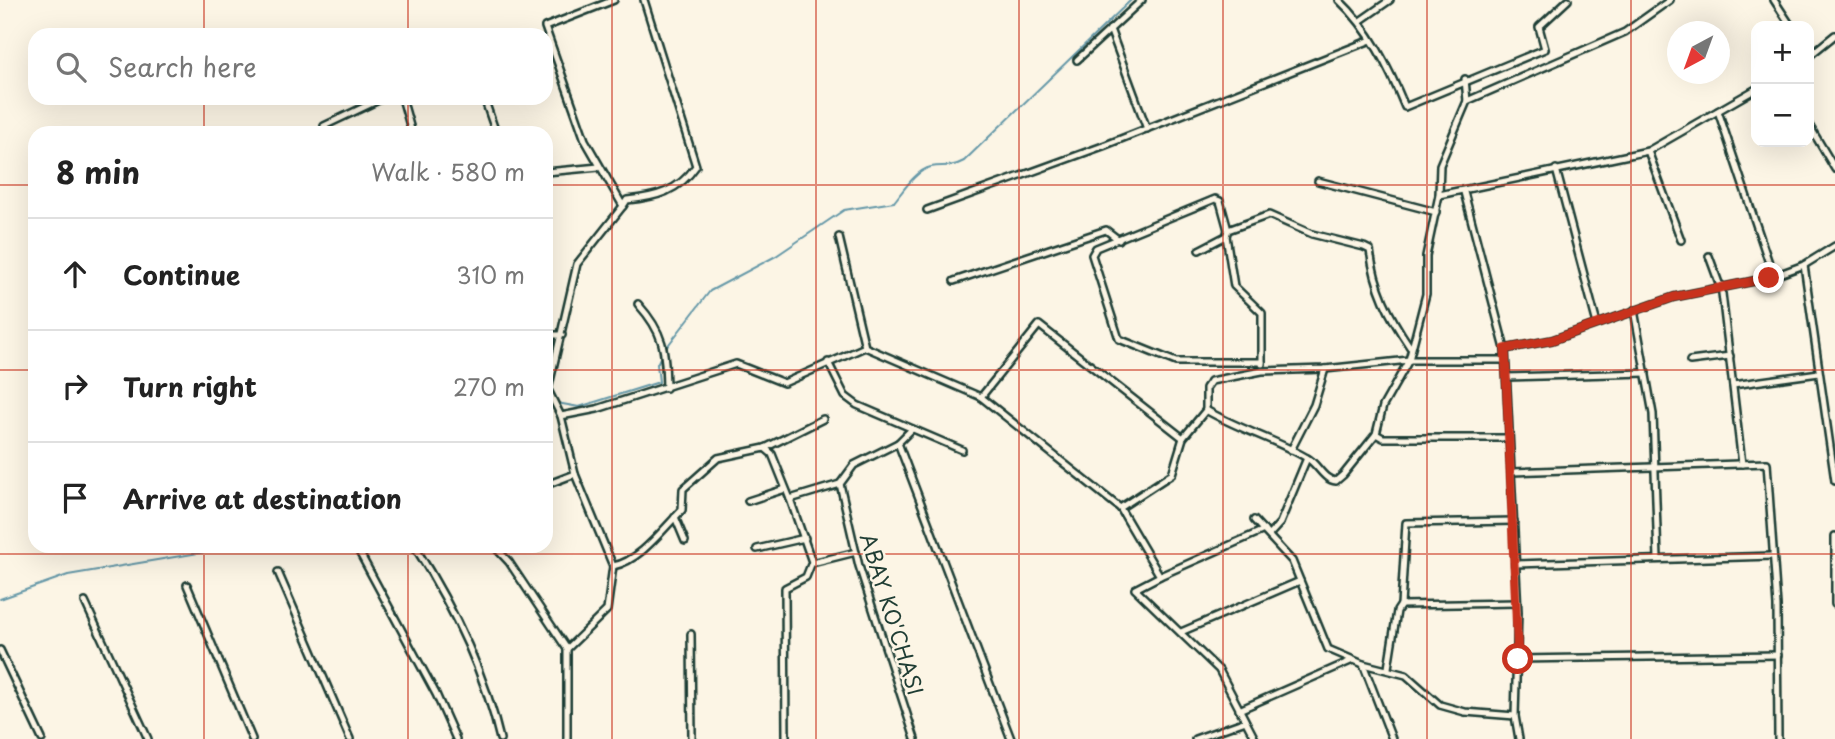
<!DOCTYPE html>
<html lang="en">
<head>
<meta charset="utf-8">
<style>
	:root { --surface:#fff; --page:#f6f6f6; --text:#222; --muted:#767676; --line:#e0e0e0 }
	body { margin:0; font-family:"Playpen Sans",sans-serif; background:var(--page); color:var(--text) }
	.controls { position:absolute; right:21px; top:21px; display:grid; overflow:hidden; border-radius:14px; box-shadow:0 7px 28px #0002 }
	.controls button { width:63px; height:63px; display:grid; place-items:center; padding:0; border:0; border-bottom:2px solid var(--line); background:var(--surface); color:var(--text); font:35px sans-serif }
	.compass { position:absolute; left:1667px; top:21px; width:63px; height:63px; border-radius:50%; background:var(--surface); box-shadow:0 7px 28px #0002; rotate:221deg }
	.stop { position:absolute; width:21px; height:21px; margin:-16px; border:5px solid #c8321e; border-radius:50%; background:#fff }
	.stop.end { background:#c8321e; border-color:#fff; box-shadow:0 2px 7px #0008 }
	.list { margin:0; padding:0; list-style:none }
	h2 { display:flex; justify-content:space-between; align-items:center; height:91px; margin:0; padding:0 28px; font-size:30px }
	h2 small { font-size:23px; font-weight:400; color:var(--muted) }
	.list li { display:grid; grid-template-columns:46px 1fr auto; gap:21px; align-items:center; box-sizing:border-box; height:112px; padding:0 28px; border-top:2px solid var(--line) }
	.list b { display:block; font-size:26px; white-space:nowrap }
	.list em { font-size:23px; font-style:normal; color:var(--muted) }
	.icon { flex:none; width:38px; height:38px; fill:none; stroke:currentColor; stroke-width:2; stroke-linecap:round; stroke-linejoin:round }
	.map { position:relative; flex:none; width:1835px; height:739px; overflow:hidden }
	.search { position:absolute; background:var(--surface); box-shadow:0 7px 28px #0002; left:28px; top:28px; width:525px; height:77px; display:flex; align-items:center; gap:18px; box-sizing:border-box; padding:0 24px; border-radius:21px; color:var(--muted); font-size:26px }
	.panel { position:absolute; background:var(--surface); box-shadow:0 7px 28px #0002; left:28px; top:126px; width:525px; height:427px; border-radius:21px }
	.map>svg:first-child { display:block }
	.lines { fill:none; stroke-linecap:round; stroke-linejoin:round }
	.stream { stroke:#6598a8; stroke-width:2 }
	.minor-casing { stroke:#1f3d34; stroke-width:10 }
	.minor { stroke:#fcf5e5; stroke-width:5 }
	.route { stroke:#c8321e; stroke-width:9 }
	.grid { fill:none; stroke:#c8321e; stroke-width:2; stroke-opacity:0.55 }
	.labels { text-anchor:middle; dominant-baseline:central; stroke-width:5; stroke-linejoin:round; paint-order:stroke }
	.street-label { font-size:21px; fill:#1f3d34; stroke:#fcf5e5 }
</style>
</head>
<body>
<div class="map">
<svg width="1835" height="739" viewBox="0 0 1835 739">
	<rect width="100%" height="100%" fill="#fcf5e5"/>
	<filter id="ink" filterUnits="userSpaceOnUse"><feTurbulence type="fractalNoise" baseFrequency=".0143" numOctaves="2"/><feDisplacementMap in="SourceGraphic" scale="14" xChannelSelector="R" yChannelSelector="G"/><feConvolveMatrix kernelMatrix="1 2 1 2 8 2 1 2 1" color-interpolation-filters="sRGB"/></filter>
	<g filter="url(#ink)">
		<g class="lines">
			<g class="stream">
				<path d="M 666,348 L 710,291 L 776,256 L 844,210 L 894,202 C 903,191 916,170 931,167 C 944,165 951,168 964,161 L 1131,0"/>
				<polyline points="557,403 579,407 659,382 657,364 663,352"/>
				<polyline points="0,599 68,575 240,546"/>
			</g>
			<g class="minor-casing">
				<g id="minor">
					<path d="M 1339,0 C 1370,29 1389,68 1405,107 L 1545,49 L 1539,27 L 1568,0"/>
					<polyline points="1774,0 1791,26"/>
					<polyline points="1360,21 1390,0"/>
					<polyline points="1110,29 1147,129"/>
					<polyline points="1809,56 1835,35"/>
					<polyline points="1077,60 1142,0"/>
					<polyline points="402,98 412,133"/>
					<polyline points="484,98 496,133"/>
					<polyline points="1467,101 1625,32 1670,0"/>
					<polyline points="1718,111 1772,272 1769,278"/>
					<polyline points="1809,125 1835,169"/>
					<polyline points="324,126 383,98"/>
					<polyline points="1648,151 1681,240"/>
					<polyline points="1556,169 1597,324"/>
					<polyline points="546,172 599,167"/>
					<polyline points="1318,181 1436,212"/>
					<polyline points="1464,192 1505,349 1518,612 1515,716 1519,739"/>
					<polyline points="1439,195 1648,151 1756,89"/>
					<path d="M 623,206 L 627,200 C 656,197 678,192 696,166 L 644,0"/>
					<polyline points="927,210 1103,146 1371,40"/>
					<polyline points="1228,230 1220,201 1215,199 1096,248 1092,255 1119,339 1176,362 1262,362"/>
					<polyline points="1226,236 1234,286 1262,313 1262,364"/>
					<polyline points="839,237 865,347 981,397 1120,508 1160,576 1135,589 1219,670 1255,739"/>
					<path d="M 1199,250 L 1226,236 L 1228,230 L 1269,215 L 1312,234 L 1364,247 L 1370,250 C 1375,289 1389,316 1410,347"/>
					<polyline points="1709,256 1720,286"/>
					<polyline points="1804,265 1835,481"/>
					<polyline points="954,281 1106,230 1119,240"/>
					<polyline points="1721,285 1742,464"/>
					<path d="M 638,304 C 665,334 665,350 666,388"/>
					<polyline points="1634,310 1653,414 1658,559"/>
					<polyline points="546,335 562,335"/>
					<polyline points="1505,349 1552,340 1674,297 1769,278 1804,265 1835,246"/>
					<polyline points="1690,361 1730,356"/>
					<polyline points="828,362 845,396 857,405 962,450"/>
					<polyline points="1507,377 1646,373"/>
					<polyline points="1733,385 1819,373"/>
					<polyline points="981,397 1039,325 1183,438"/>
					<path d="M 1206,410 C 1238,429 1275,439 1307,458 C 1318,464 1323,480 1336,481 L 1343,475 L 1376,434 L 1383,406 L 1409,360 L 1426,294 L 1426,256 L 1439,195 L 1440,165 L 1467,101 L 1465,79"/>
					<polyline points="561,416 597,409 736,364 784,383 865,347"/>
					<polyline points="1376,434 1383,438 1509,438"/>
					<polyline points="898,443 912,429"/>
					<polyline points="765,448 772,454 790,499 840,484"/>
					<polyline points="1291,450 1314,405 1325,369"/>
					<polyline points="1512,472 1767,463 1777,606 1778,739"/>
					<polyline points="546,485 575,474"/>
					<polyline points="748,501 785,489"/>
					<polyline points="1120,508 1172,474 1183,438 1206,410 1206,388 1211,381 1262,371 1325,369 1409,360 1505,360"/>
					<polyline points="675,517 685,541"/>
					<polyline points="1254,520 1292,561 1328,649 1363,664 1406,675 1440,705 1465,712 1515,716"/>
					<polyline points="1514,521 1406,523 1401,605 1517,603"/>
					<polyline points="1269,535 1280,523 1307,458"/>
					<polyline points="1835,536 1835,604"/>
					<polyline points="356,546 436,694 456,739"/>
					<polyline points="494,546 509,562 567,649"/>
					<path d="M 415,547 C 453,607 484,670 500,739"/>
					<polyline points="757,549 805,538"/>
					<polyline points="812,563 856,552"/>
					<polyline points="1515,564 1773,556"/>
					<path d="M 613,566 C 640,561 663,529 682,510 L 683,489 L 718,458 L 765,448 L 823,419"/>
					<polyline points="278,572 350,739"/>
					<polyline points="1160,576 1264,530"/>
					<polyline points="187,585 252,739"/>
					<polyline points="85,602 148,739"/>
					<polyline points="1181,632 1300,581"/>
					<polyline points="691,634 692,739"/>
					<polyline points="0,650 42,739"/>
					<polyline points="1518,659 1778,655"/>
					<polyline points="1363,664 1392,739"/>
					<polyline points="1388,668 1397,611 1401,605"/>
					<polyline points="1239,710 1353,660"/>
					<polyline points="567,739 567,649 607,610 613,566 575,474 561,416 548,390 577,264 623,206 585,140 545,27 614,0"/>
					<polyline points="786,739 785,588 806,577 812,562 790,499"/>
					<polyline points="915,739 859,566 840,484 854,465 898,443 1011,739"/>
					<polyline points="1195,739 1243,722"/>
				</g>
			</g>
			<use href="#minor" class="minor"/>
		</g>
	</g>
	<g class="lines" filter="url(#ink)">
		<polyline class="route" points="1518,659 1505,349 1552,340 1674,297 1769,278"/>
	</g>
	<path class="grid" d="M 204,0 L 204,35M 408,0 L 408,35M 612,0 L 612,739M 816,0 L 816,739M 1019,0 L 1019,739M 1223,0 L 1223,739M 1427,0 L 1427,739M 1631,0 L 1631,739M 204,98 L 204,133M 408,98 L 408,133M 0,185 L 35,185M 546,185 L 1835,185M 0,370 L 35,370M 546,370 L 1835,370M 204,546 L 204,739M 408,546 L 408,739M 0,554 L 1835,554"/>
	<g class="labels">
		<g class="street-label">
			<text transform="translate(893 614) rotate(73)">ABAY KO'CHASI</text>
		</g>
	</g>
</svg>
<div class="controls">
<button>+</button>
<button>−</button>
</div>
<svg class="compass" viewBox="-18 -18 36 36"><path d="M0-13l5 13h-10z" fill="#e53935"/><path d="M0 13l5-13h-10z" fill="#767676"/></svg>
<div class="stop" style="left:1518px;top:659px"></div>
<div class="stop end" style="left:1769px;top:278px"></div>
<div class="search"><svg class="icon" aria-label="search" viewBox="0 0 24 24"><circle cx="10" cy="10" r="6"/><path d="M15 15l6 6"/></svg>Search here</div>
<section class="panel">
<h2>8 min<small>Walk · 580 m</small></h2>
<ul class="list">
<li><svg class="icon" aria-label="ahead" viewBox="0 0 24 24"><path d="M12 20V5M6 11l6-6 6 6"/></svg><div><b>Continue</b></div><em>310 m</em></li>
<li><svg class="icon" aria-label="right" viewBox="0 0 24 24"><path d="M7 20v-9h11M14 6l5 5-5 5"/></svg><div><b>Turn right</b></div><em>270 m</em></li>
<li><svg class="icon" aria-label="arrive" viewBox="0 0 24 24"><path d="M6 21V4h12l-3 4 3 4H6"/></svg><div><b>Arrive at destination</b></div></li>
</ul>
</section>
</div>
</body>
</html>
